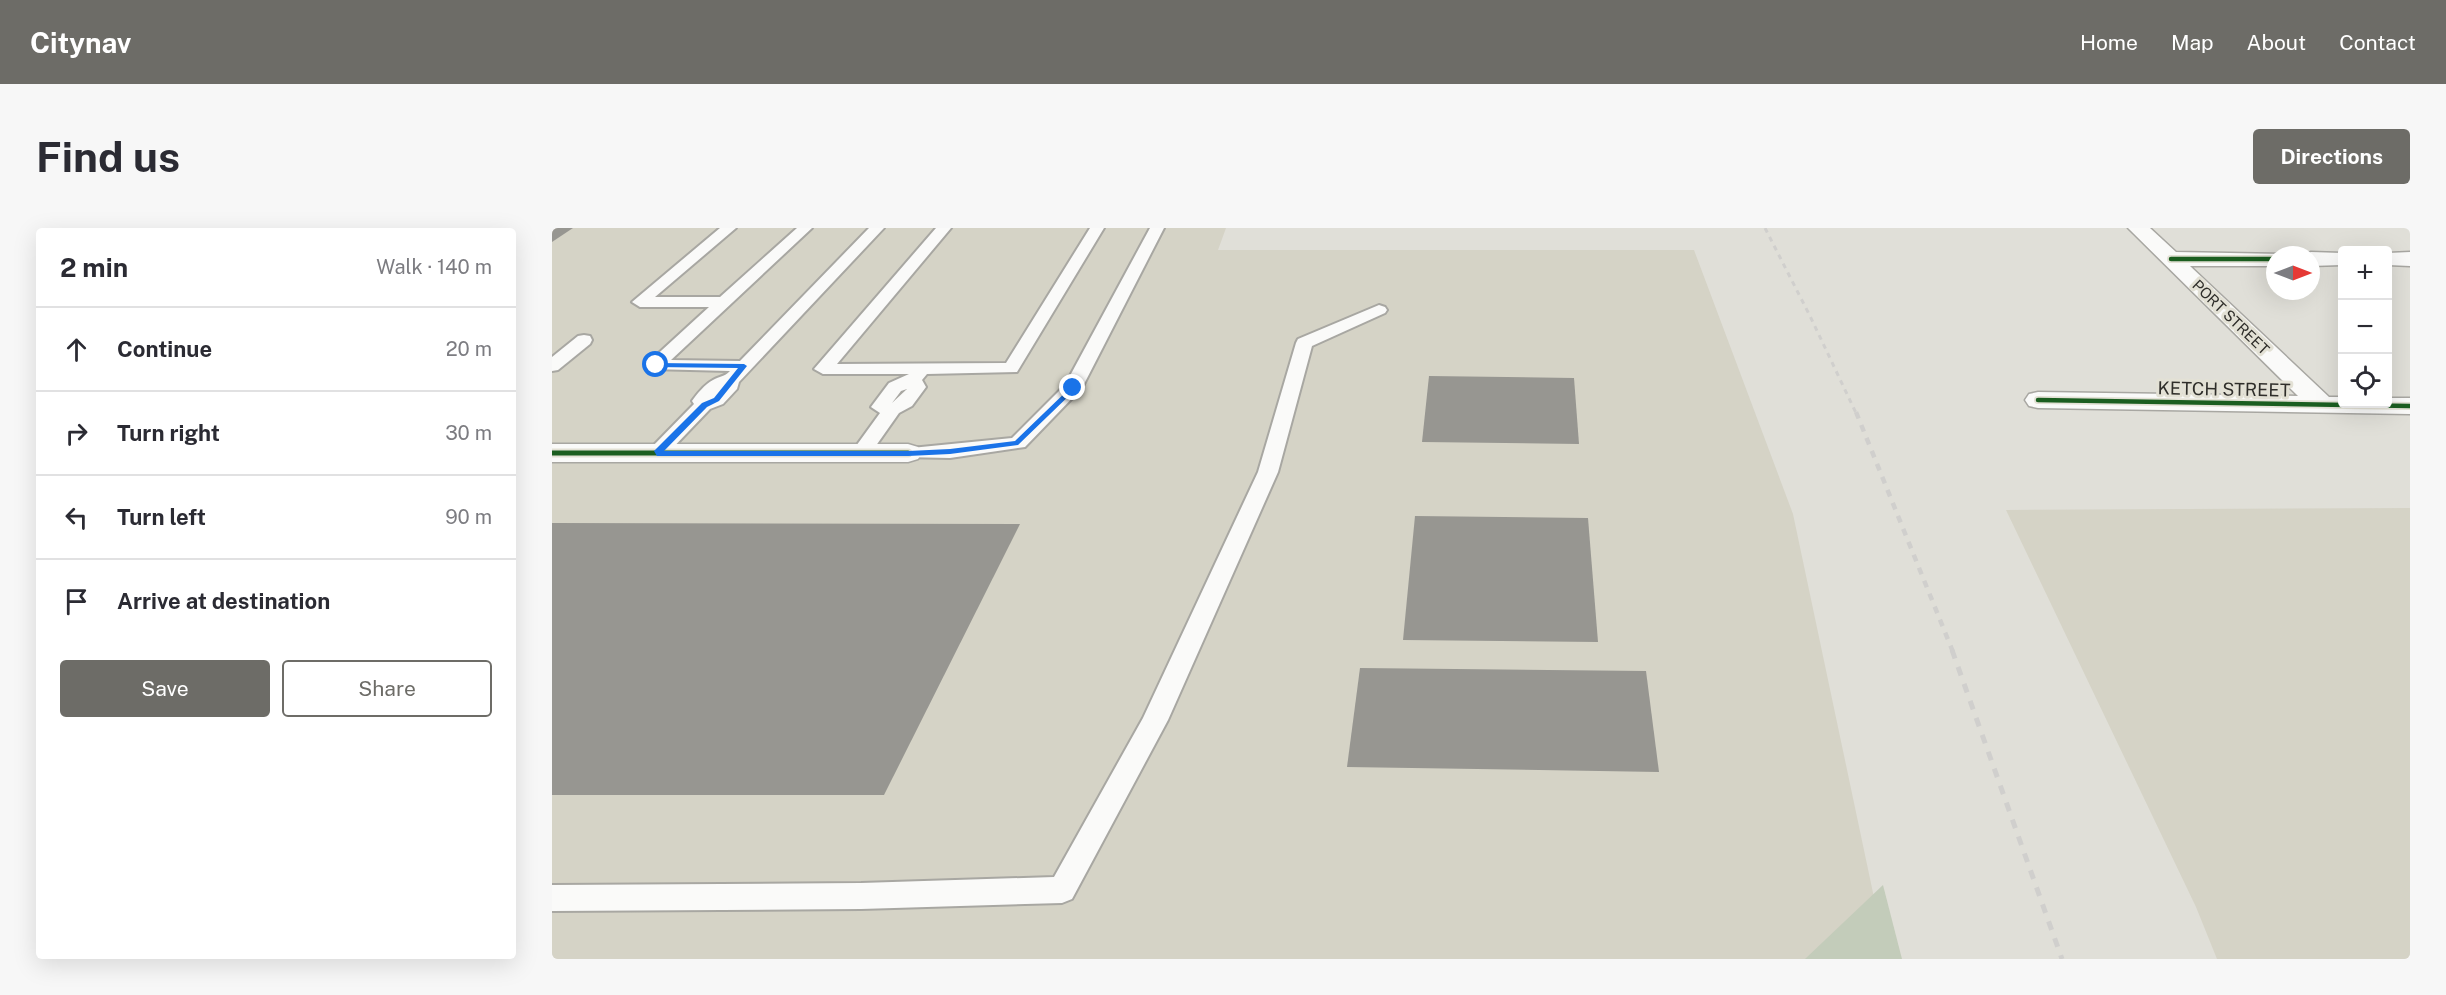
<!DOCTYPE html>
<html lang="en">
<head>
<meta charset="utf-8">
<style>
	:root { --surface:#fff; --page:#f7f7f7; --text:#2b2b33; --muted:#7c7c81; --line:#e1e1e2; --accent:#6d6c67 }
	body { margin:0; font-family:"Public Sans",sans-serif; background:var(--page); color:var(--text) }
	.controls { position:absolute; right:18px; top:18px; display:grid; overflow:hidden; border-radius:6px; box-shadow:0 6px 24px #0002 }
	.controls button { width:54px; height:54px; display:grid; place-items:center; padding:0; border:0; border-bottom:2px solid var(--line); background:var(--surface); color:var(--text); font:30px sans-serif }
	.compass { position:absolute; left:1714px; top:18px; width:54px; height:54px; border-radius:50%; background:var(--surface); box-shadow:0 6px 24px #0002; rotate:90deg }
	.stop { position:absolute; width:18px; height:18px; margin:-14px; border:4px solid #1a73e8; border-radius:50%; background:#fff }
	.stop.end { background:#1a73e8; border-color:#fff; box-shadow:0 2px 6px #0008 }
	.list { margin:0; padding:0; list-style:none }
	h2 { display:flex; justify-content:space-between; align-items:center; height:78px; margin:0; padding:0 24px; font-size:26px }
	h2 small { font-size:20px; font-weight:400; color:var(--muted) }
	.list li { display:grid; grid-template-columns:39px 1fr auto; gap:18px; align-items:center; box-sizing:border-box; height:84px; padding:0 24px; border-top:2px solid var(--line) }
	.list b { display:block; font-size:22px; white-space:nowrap }
	.list em { font-size:20px; font-style:normal; color:var(--muted) }
	.actions { display:flex; gap:12px; padding:18px 24px }
	.actions a { flex:1; padding:14px 0; border:2px solid var(--accent); border-radius:6px; text-align:center; font-size:21px; color:var(--accent) }
	.actions .main { background:var(--accent); color:#fff }
	.icon { flex:none; width:33px; height:33px; fill:none; stroke:currentColor; stroke-width:2; stroke-linecap:round; stroke-linejoin:round }
	.map { position:relative; flex:none; width:1858px; height:731px; overflow:hidden; border-radius:6px }
	header { display:flex; align-items:center; gap:36px; box-sizing:border-box; height:84px; padding:0 30px; background:var(--accent); color:#fff }
	header strong { font-size:28px }
	nav { display:flex; gap:33px; margin-inline-start:auto; font-size:21px }
	.intro { display:flex; align-items:center; justify-content:space-between; box-sizing:border-box; height:144px; padding:0 36px }
	h1 { margin:0; font-size:42px }
	.button { padding:15px 27px; border-radius:6px; background:var(--accent); color:#fff; font-size:21px; font-weight:700 }
	main { display:flex; gap:36px; padding:0 36px }
	aside { flex:1; background:var(--surface); border-radius:6px; box-shadow:0 6px 24px #0002 }
	.map>svg:first-child { display:block }
	.built { fill:#d5d3c6 }
	.green { fill:#c3ccba }
	.building { fill:#979691 }
	.lines { fill:none; stroke-linecap:round; stroke-linejoin:round }
	.lane-casing { stroke:#a8a7a2; stroke-width:4 }
	.street-casing { stroke:#a8a7a2; stroke-width:3 }
	.lane { fill:#fafaf9; fill-rule:evenodd }
	.street { fill:#fafaf9; fill-rule:evenodd }
	.rail-far2 { stroke:#d0cfcd; stroke-width:3; stroke-dasharray:5 5; stroke-linecap:butt }
	.rail-far1 { stroke:#d0cfcd; stroke-width:4.5; stroke-dasharray:7 7; stroke-linecap:butt }
	.rail { stroke:#d0cfcd; stroke-width:5; stroke-dasharray:9 9; stroke-linecap:butt }
	.cycleway-far1-casing { stroke:#e3e1d5; stroke-width:8 }
	.cycleway-casing { stroke:#e3e1d5; stroke-width:9 }
	.cycleway-far1 { stroke:#1b5e20; stroke-width:4.5 }
	.cycleway { stroke:#1b5e20; stroke-width:5 }
	.route { fill:#1a73e8 }
	.labels { text-anchor:middle; dominant-baseline:central; stroke-width:6; stroke-linejoin:round; paint-order:stroke }
	.far-street-label { font-size:15px; fill:#2f2e2a; stroke:#e3e1d5 }
	.street-label { font-size:18px; fill:#2f2e2a; stroke:#e3e1d5 }
</style>
</head>
<body>
<header>
<strong>Citynav</strong>
<nav><a>Home</a><a>Map</a><a>About</a><a>Contact</a></nav>
</header>
<div class="intro"><h1>Find us</h1><a class="button">Directions</a></div>
<main>
<aside>
<h2>2 min<small>Walk · 140 m</small></h2>
<ul class="list">
<li><svg class="icon" aria-label="ahead" viewBox="0 0 24 24"><path d="M12 20V5M6 11l6-6 6 6"/></svg><div><b>Continue</b></div><em>20 m</em></li>
<li><svg class="icon" aria-label="right" viewBox="0 0 24 24"><path d="M7 20v-9h11M14 6l5 5-5 5"/></svg><div><b>Turn right</b></div><em>30 m</em></li>
<li><svg class="icon" aria-label="left" viewBox="0 0 24 24"><path d="M17 20v-9H6M10 6l-5 5 5 5"/></svg><div><b>Turn left</b></div><em>90 m</em></li>
<li><svg class="icon" aria-label="arrive" viewBox="0 0 24 24"><path d="M6 21V4h12l-3 4 3 4H6"/></svg><div><b>Arrive at destination</b></div></li>
</ul>
<div class="actions"><a class="main">Save</a><a>Share</a></div>
</aside>
<div class="map">
<svg width="1858" height="731" viewBox="0 0 1858 731">
	<rect width="100%" height="100%" fill="#e0dfd8"/>
	<g class="built">
		<polygon points="0,0 674,0 666,22 1142,22 1241,286 1335,731 0,731"/>
		<polygon points="1858,280 1858,731 1665,731 1644,679 1454,282"/>
	</g>
	<polygon class="green" points="1331,657 1350,731 1253,731"/>
	<g class="building">
		<polygon points="0,0 21,0 0,14"/>
		<polygon points="877,148 1022,150 1027,216 870,214"/>
		<polygon points="863,288 1036,290 1046,414 851,412"/>
		<polygon points="0,295 468,296 332,567 0,567"/>
		<polygon points="808,440 1094,443 1107,544 795,539"/>
	</g>
	<g class="lines">
		<g class="lane-casing">
			<g id="lane">
				<path d="M 168,0 L 184,0 L 103,69 L 168,69 L 245,0 L 260,0 L 119,132 L 188,133 L 317,0 L 332,0 L 187,154 L 185,161 L 171,176 L 158,181 L 112,229 L 98,229 L 95,225 L 98,221 L 142,176 L 140,173 C 145,166 153,156 161,152 C 168,148 172,149 178,143 L 98,141 L 95,137 L 98,133 L 157,79 L 88,79 L 80,74 Z"/>
				<path d="M 384,0 L 399,0 L 285,136 L 454,135 L 538,0 L 552,0 L 465,144 L 375,146 L 370,152 L 374,159 L 360,178 L 347,185 L 316,229 L 302,229 L 299,225 L 328,185 L 319,179 L 337,155 L 357,146 L 271,146 L 262,141 ZM 355,161 L 340,175 L 349,163 Z"/>
				<polygon points="598,0 612,0 530,160 473,219 398,230 349,229 346,225 349,221 460,210 513,157"/>
				<polygon points="827,77 833,79 835,82 833,85 760,118 726,244 616,492 520,671 510,675 309,681 0,683 0,657 309,655 502,649 591,490 706,244 744,115 746,111"/>
				<polygon points="32,107 38,108 40,112 38,116 6,142 0,143 0,129 26,108"/>
			</g>
		</g>
		<g class="street-casing">
			<g id="street">
				<polygon points="1576,0 1598,0 1624,24 1731,26 1723,27 1723,38 1638,38 1777,169 1790,169 1790,176 1836,176 1836,170 1858,170 1858,186 1486,180 1477,178 1473,172 1477,166 1486,164 1746,168"/>
				<polygon points="1759,24 1790,25 1790,37 1759,38 1759,27 1751,27"/>
				<polygon points="1858,24 1858,38 1836,37 1836,25"/>
				<polygon points="0,216 356,216 366,219 370,225 366,231 356,234 0,234"/>
			</g>
		</g>
		<use href="#lane" class="lane"/>
		<use href="#street" class="street"/>
		<polyline class="rail-far2" points="1213,0 1258,88 1304,185"/>
		<polyline class="rail-far1" points="1304,184 1401,424"/>
		<polyline class="rail" points="1400,422 1510,731"/>
		<g class="cycleway-far1-casing">
			<g id="cycleway-far1">
				<polyline points="1619,31 1723,31"/>
				<polyline points="1486,172 1858,178"/>
			</g>
		</g>
		<g class="cycleway-casing">
			<polyline id="cycleway" points="0,225 356,225"/>
		</g>
		<use href="#cycleway-far1" class="cycleway-far1"/>
		<use href="#cycleway" class="cycleway"/>
	</g>
	<polygon class="route" points="104,135 192,136 195,138 167,173 155,179 112,223 356,223 398,221 463,213 519,159 525,160 466,217 398,226 356,228 105,228 102,223 150,175 162,170 186,140 102,139"/>
	<g class="labels">
		<g class="far-street-label">
			<text transform="translate(1679 89) rotate(44)">PORT STREET</text>
		</g>
		<g class="street-label">
			<text transform="translate(1672 161) rotate(1)">KETCH STREET</text>
		</g>
	</g>
</svg>
<div class="controls">
<button>+</button>
<button>−</button>
<button><svg class="icon" aria-label="locate" viewBox="0 0 24 24"><circle cx="12" cy="12" r="6"/><path d="M12 2v4M12 18v4M2 12h4M18 12h4"/></svg></button>
</div>
<svg class="compass" viewBox="-18 -18 36 36"><path d="M0-13l5 13h-10z" fill="#e53935"/><path d="M0 13l5-13h-10z" fill="#7c7c81"/></svg>
<div class="stop" style="left:104px;top:137px"></div>
<div class="stop end" style="left:521px;top:160px"></div>
</div>
</main>
</body>
</html>
